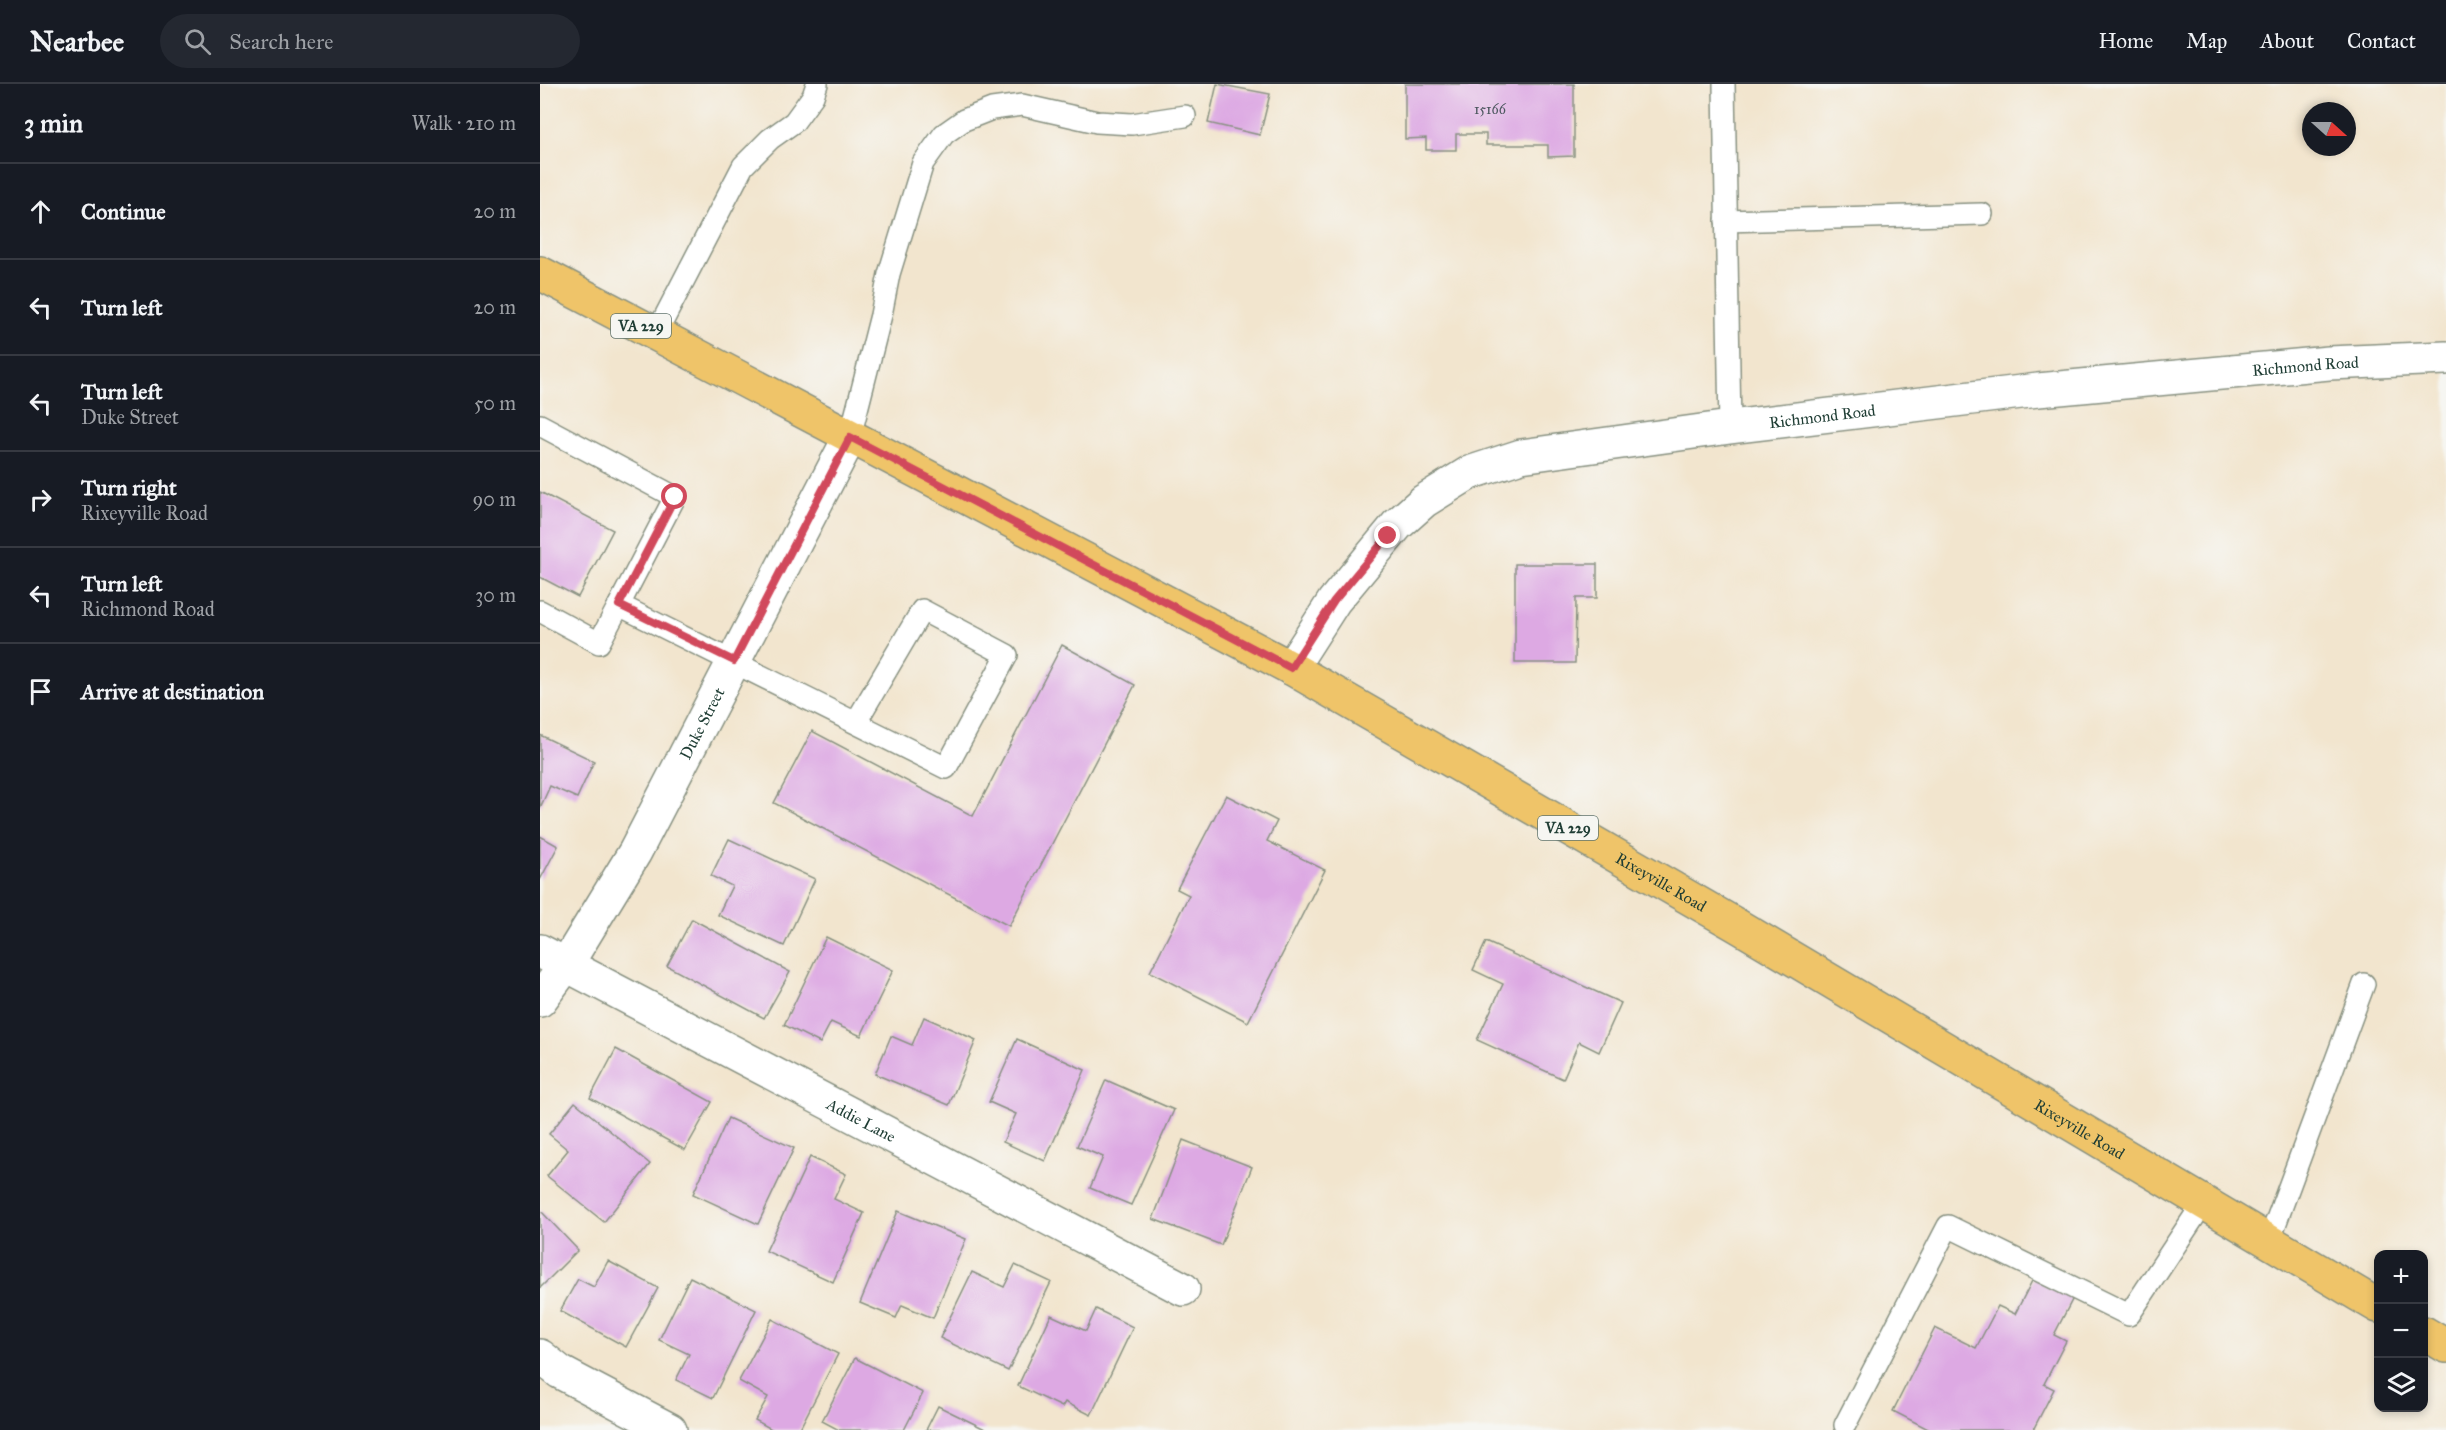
<!DOCTYPE html>
<html lang="en">
<head>
<meta charset="utf-8">
<style>
	:root { --surface:#171b24; --page:#242831; --text:#f1f3f6; --muted:#9ea1a6; --line:#363941 }
	body { margin:0; font-family:"IM FELL Great Primer",serif; background:var(--page); color:var(--text) }
	.controls { position:absolute; right:18px; bottom:18px; display:grid; overflow:hidden; border-radius:12px; box-shadow:0 3px 9px #0003 }
	.controls button { width:54px; height:54px; display:grid; place-items:center; padding:0; border:0; border-bottom:2px solid var(--line); background:var(--surface); color:var(--text); font:30px sans-serif }
	.compass { position:absolute; left:1762px; top:18px; width:54px; height:54px; border-radius:50%; background:var(--surface); box-shadow:0 3px 9px #0003; rotate:111deg }
	.stop { position:absolute; width:18px; height:18px; margin:-14px; border:4px solid #d1495b; border-radius:50%; background:#fff }
	.stop.end { background:#d1495b; border-color:#fff; box-shadow:0 2px 6px #0008 }
	.list { margin:0; padding:0; list-style:none }
	h2 { display:flex; justify-content:space-between; align-items:center; height:78px; margin:0; padding:0 24px; font-size:26px }
	h2 small { font-size:20px; font-weight:400; color:var(--muted) }
	.list li { display:grid; grid-template-columns:39px 1fr auto; gap:18px; align-items:center; box-sizing:border-box; height:96px; padding:0 24px; border-top:2px solid var(--line) }
	.list b { display:block; font-size:22px; white-space:nowrap }
	.list p { margin:0; font-size:20px; white-space:nowrap; color:var(--muted) }
	.list em { font-size:20px; font-style:normal; color:var(--muted) }
	.icon { flex:none; width:33px; height:33px; fill:none; stroke:currentColor; stroke-width:2; stroke-linecap:round; stroke-linejoin:round }
	.map { position:relative; flex:none; width:1906px; height:1346px; overflow:hidden }
	header { display:flex; align-items:center; gap:36px; box-sizing:border-box; height:84px; padding:0 30px; background:var(--surface); border-bottom:2px solid var(--line) }
	header strong { font-size:28px }
	nav { display:flex; gap:33px; margin-inline-start:auto; font-size:21px }
	.search { width:420px; height:54px; background:var(--page); display:flex; align-items:center; gap:15px; box-sizing:border-box; padding:0 21px; border-radius:33px; color:var(--muted); font-size:22px }
	main { display:flex }
	aside { flex:1; background:var(--surface) }
	.map>svg:first-child { display:block }
	.building { fill:#dda9e3 }
	.lines { fill:none; stroke-linecap:round; stroke-linejoin:round }
	.service-casing { stroke:#889181; stroke-width:24 }
	.minor-casing { stroke:#889181; stroke-width:36 }
	.primary-casing { stroke:#889181; stroke-width:36 }
	.service { stroke:#fff; stroke-width:21 }
	.minor { stroke:#fff; stroke-width:33 }
	.primary { stroke:#efc469; stroke-width:33 }
	.route { stroke:#d1495b; stroke-width:8 }
	.labels { text-anchor:middle; dominant-baseline:central; stroke-width:6; stroke-linejoin:round; paint-order:stroke }
	.number-label { font-size:14px; fill:#4e5860 }
	.shield { fill:#f6f6f2; stroke:#60746d; stroke-width:1.5 }
	.shield-label { font-size:15px; font-weight:bold; fill:#1f3d34 }
	.street-label { font-size:16px; fill:#1f3d34; stroke:#f6f6f2 }
</style>
</head>
<body>
<header>
<strong>Nearbee</strong>
<div class="search"><svg class="icon" aria-label="search" viewBox="0 0 24 24"><circle cx="10" cy="10" r="6"/><path d="M15 15l6 6"/></svg>Search here</div>
<nav><a>Home</a><a>Map</a><a>About</a><a>Contact</a></nav>
</header>
<main>
<aside>
<h2>3 min<small>Walk · 210 m</small></h2>
<ul class="list">
<li><svg class="icon" aria-label="ahead" viewBox="0 0 24 24"><path d="M12 20V5M6 11l6-6 6 6"/></svg><div><b>Continue</b></div><em>20 m</em></li>
<li><svg class="icon" aria-label="left" viewBox="0 0 24 24"><path d="M17 20v-9H6M10 6l-5 5 5 5"/></svg><div><b>Turn left</b></div><em>20 m</em></li>
<li><svg class="icon" aria-label="left" viewBox="0 0 24 24"><path d="M17 20v-9H6M10 6l-5 5 5 5"/></svg><div><b>Turn left</b><p>Duke Street</p></div><em>50 m</em></li>
<li><svg class="icon" aria-label="right" viewBox="0 0 24 24"><path d="M7 20v-9h11M14 6l5 5-5 5"/></svg><div><b>Turn right</b><p>Rixeyville Road</p></div><em>90 m</em></li>
<li><svg class="icon" aria-label="left" viewBox="0 0 24 24"><path d="M17 20v-9H6M10 6l-5 5 5 5"/></svg><div><b>Turn left</b><p>Richmond Road</p></div><em>30 m</em></li>
<li><svg class="icon" aria-label="arrive" viewBox="0 0 24 24"><path d="M6 21V4h12l-3 4 3 4H6"/></svg><div><b>Arrive at destination</b></div></li>
</ul>
</aside>
<div class="map">
<svg width="1906" height="1346" viewBox="0 0 1906 1346">
	<rect width="100%" height="100%" fill="#f6f6f2"/>
	<filter id="ink" filterUnits="userSpaceOnUse"><feTurbulence type="fractalNoise" baseFrequency=".0167" numOctaves="2"/><feDisplacementMap in="SourceGraphic" scale="12" xChannelSelector="R" yChannelSelector="G"/><feConvolveMatrix kernelMatrix="1 2 1 2 8 2 1 2 1" color-interpolation-filters="sRGB"/></filter>
	<filter id="wash" filterUnits="userSpaceOnUse"><feTurbulence type="fractalNoise" baseFrequency=".008" numOctaves="4" result="noise"/><feDisplacementMap in="SourceGraphic" scale="24" xChannelSelector="R" yChannelSelector="G"/><feGaussianBlur stdDeviation="1.35" result="paint"/><feColorMatrix in="noise" values="0 0 0 0 0 0 0 0 0 0 0 0 0 0 0 0 0 1.4 0 .05"/><feComposite in="paint" operator="in"/></filter>
	<g filter="url(#wash)">
		<rect width="100%" height="100%" fill="#f2e5ce"/>
		<g id="blocks">
			<g class="building">
				<polygon points="677,0 730,10 720,51 668,39"/>
				<polygon points="865,0 1034,0 1034,72 1008,73 1008,61 946,61 946,50 916,50 916,66 886,66 886,54 865,55"/>
				<polygon points="0,408 73,446 38,513 0,493"/>
				<polygon points="975,480 1057,480 1057,514 1036,514 1035,579 975,579"/>
				<polygon points="522,561 595,601 469,842 234,719 272,647 433,732"/>
				<polygon points="0,651 54,677 37,714 10,702 0,724"/>
				<polygon points="686,711 737,737 727,757 785,786 708,938 610,888 649,811 637,805"/>
				<polygon points="0,752 18,762 0,796"/>
				<polygon points="189,755 275,795 244,862 178,831 192,802 171,792"/>
				<polygon points="152,835 250,888 224,934 127,882"/>
				<polygon points="286,853 353,886 321,952 291,938 280,959 244,941"/>
				<polygon points="946,858 1081,919 1059,968 1039,958 1023,995 937,956 963,900 933,886"/>
				<polygon points="384,933 436,956 409,1021 335,990 351,952 372,961"/>
				<polygon points="477,955 545,986 505,1077 463,1058 476,1030 449,1018"/>
				<polygon points="76,965 172,1018 145,1066 50,1014"/>
				<polygon points="566,996 634,1026 591,1121 550,1104 563,1073 537,1062"/>
				<polygon points="35,1018 110,1080 64,1138 7,1092 28,1066 9,1050"/>
				<polygon points="188,1034 254,1064 218,1140 153,1110"/>
				<polygon points="643,1056 712,1083 681,1161 613,1135"/>
				<polygon points="270,1073 306,1090 294,1115 324,1129 293,1198 226,1167"/>
				<polygon points="0,1126 38,1166 0,1204"/>
				<polygon points="358,1127 426,1155 393,1234 362,1221 356,1234 320,1219"/>
				<polygon points="68,1177 118,1204 86,1263 20,1227 38,1195 54,1203"/>
				<polygon points="475,1181 511,1198 468,1287 400,1254 432,1188 464,1203"/>
				<polygon points="150,1193 216,1226 173,1314 136,1296 149,1270 119,1256"/>
				<polygon points="1494,1193 1533,1214 1514,1251 1526,1257 1504,1300 1514,1305 1493,1346 1390,1346 1353,1327 1395,1244 1436,1264 1458,1222 1475,1230"/>
				<polygon points="556,1225 593,1243 551,1331 525,1318 522,1323 478,1302 511,1231 546,1247"/>
				<polygon points="232,1235 298,1270 259,1346 233,1346 215,1336 228,1313 199,1297"/>
				<polygon points="315,1274 383,1309 364,1346 299,1346 282,1337"/>
				<polygon points="398,1322 447,1346 386,1346"/>
			</g>
		</g>
	</g>
	<g filter="url(#ink)">
		<use href="#blocks" fill-opacity="0" stroke="#889181" stroke-width="1.5"/>
		<g class="lines">
			<g class="service-casing">
				<g id="service">
					<polyline points="1184,0 1190,343"/>
					<polyline points="1186,137 1442,130"/>
					<polyline points="116,250 203,82 230,55 254,38 273,12 277,0"/>
					<polyline points="0,341 135,413 79,521 406,684 467,571 382,526 316,638"/>
					<polyline points="310,353 341,231 349,190 383,79 404,50 424,36 452,25 482,21 557,38 592,40 645,32"/>
					<polyline points="0,527 59,559 79,521"/>
					<polyline points="1729,1157 1824,900"/>
					<polyline points="1305,1341 1408,1142 1589,1231 1664,1118"/>
				</g>
			</g>
			<g class="minor-casing">
				<g id="minor">
					<path id="s1" d="M 751,584 L 794,517 L 857,441 L 884,417 L 929,389 L 981,372 L 1190,343 L 1498,306 L 1789,279 L 1906,274"/>
					<path id="s2" d="M 0,867 L 643,1205"/>
					<path id="s3" d="M 0,916 L 26,881 L 95,768 L 310,353"/>
					<polyline points="0,1272 20,1288 130,1346"/>
				</g>
			</g>
			<g class="primary-casing">
				<g id="primary">
					<path id="s4" d="M 0,189 L 751,584 L 1198,842 L 1838,1222"/>
					<polyline points="1884,1249 1906,1262"/>
				</g>
			</g>
			<use href="#service" class="service"/>
			<use href="#minor" class="minor"/>
			<use href="#primary" class="primary"/>
		</g>
	</g>
	<g class="lines" filter="url(#ink)">
		<polyline class="route" points="135,413 79,521 194,577 310,353 751,584 794,517 848,452"/>
	</g>
	<g class="labels">
		<g class="number-label">
			<text x="950" y="25">15166</text>
		</g>
		<g class="shield">
			<rect x="71" y="230" width="60" height="24" rx="4.5"/>
			<rect x="998" y="732" width="60" height="24" rx="4.5"/>
		</g>
		<g class="shield-label">
			<text x="101" y="242">VA 229</text>
			<text x="1028" y="744">VA 229</text>
		</g>
		<g class="street-label">
			<text stroke="none"><textPath href="#s1" startOffset="1112">Richmond Road</textPath></text>
			<text stroke="none"><textPath href="#s1" startOffset="626">Richmond Road</textPath></text>
			<text stroke="none"><textPath href="#s3" startOffset="321">Duke Street</textPath></text>
			<text stroke="none"><textPath href="#s4" startOffset="1276">Rixeyville Road</textPath></text>
			<text stroke="none"><textPath href="#s2" startOffset="363">Addie Lane</textPath></text>
			<text stroke="none"><textPath href="#s4" startOffset="1762">Rixeyville Road</textPath></text>
		</g>
	</g>
</svg>
<div class="controls">
<button>+</button>
<button>−</button>
<button><svg class="icon" aria-label="layers" viewBox="0 0 24 24"><path d="M12 4l9 5-9 5-9-5zM3 14l9 5 9-5"/></svg></button>
</div>
<svg class="compass" viewBox="-18 -18 36 36"><path d="M0-13l5 13h-10z" fill="#e53935"/><path d="M0 13l5-13h-10z" fill="#9ea1a6"/></svg>
<div class="stop" style="left:135px;top:413px"></div>
<div class="stop end" style="left:848px;top:452px"></div>
</div>
</main>
</body>
</html>
